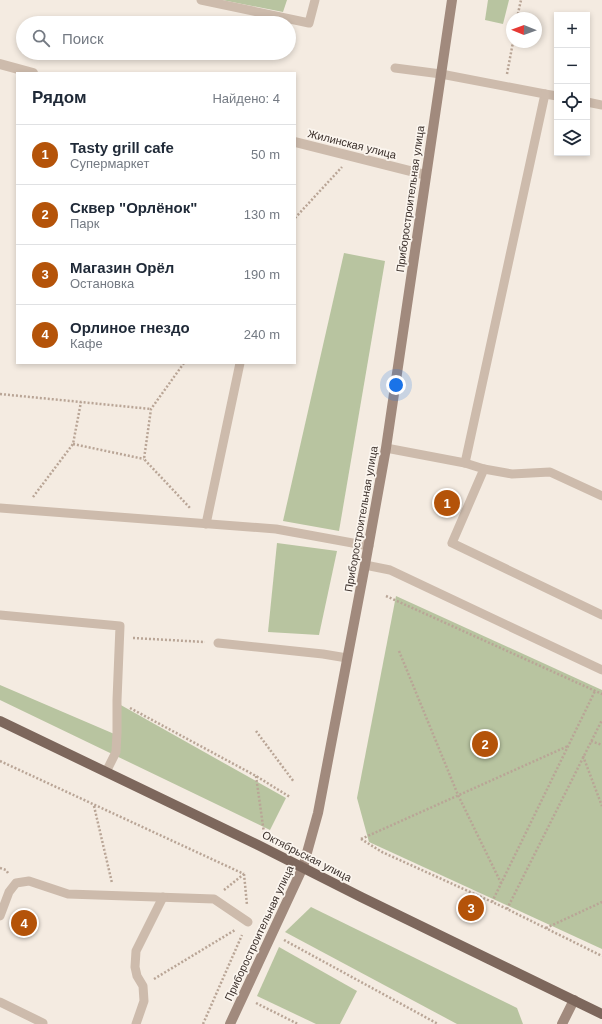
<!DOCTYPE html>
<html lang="ru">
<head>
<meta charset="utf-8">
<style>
	:root { --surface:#fff; --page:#f2f2f3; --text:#1f2937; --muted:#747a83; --line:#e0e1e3; --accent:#b45309 }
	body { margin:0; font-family:Helvetica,sans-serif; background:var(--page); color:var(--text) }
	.controls { position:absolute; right:12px; top:12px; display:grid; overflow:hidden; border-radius:0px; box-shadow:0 2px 6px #0003 }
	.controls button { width:36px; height:36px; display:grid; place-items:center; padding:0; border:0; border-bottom:1px solid var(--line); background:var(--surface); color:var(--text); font:20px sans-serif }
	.compass { position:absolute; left:506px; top:12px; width:36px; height:36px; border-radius:50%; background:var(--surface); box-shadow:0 2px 6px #0003; rotate:271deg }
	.you { position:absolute; left:396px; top:385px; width:14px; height:14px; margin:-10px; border:3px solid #fff; border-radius:50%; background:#1a73e8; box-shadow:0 0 0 6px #1a73e833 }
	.badge { display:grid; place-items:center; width:26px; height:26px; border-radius:50%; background:var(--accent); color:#fff; font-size:13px; font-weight:700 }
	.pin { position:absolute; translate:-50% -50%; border:2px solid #fff; box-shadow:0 1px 4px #0006 }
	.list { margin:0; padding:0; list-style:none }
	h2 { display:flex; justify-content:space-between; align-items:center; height:52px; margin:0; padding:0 16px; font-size:17px }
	h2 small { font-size:13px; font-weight:400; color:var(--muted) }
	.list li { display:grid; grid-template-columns:26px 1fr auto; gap:12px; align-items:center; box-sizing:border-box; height:60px; padding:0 16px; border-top:1px solid var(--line) }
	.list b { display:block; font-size:15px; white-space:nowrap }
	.list p { margin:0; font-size:13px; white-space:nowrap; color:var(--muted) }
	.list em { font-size:13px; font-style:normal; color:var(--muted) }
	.icon { flex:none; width:22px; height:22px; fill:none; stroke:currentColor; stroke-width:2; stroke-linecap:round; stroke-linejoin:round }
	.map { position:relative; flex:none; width:602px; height:1024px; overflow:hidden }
	.search { position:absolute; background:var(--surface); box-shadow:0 2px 6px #0003; left:16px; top:16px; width:280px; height:44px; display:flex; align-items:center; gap:10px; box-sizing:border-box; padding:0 14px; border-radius:22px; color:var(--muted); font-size:15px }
	.panel { position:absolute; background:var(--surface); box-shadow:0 2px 6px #0003; left:16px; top:72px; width:280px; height:292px; border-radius:0px }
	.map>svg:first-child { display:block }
	.green { fill:#b8c4a0 }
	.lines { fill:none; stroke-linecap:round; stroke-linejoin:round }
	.path { stroke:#b9a596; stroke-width:2.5; stroke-dasharray:2 2; stroke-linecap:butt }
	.lane { stroke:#cdbbac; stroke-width:9 }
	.street { stroke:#cdbbac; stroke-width:10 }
	.secondary { stroke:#a18a7d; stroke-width:10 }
	.primary { stroke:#7d675c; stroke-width:10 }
	.labels { text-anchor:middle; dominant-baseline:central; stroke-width:3.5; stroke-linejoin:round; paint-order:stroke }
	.street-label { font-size:11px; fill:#3b302b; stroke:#fbf5ee }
</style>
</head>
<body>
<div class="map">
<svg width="602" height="1024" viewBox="0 0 602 1024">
	<rect width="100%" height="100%" fill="#f4ebe1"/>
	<g class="green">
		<polygon points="222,0 287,0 283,12"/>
		<polygon points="488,0 509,0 503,24 485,20"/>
		<polygon points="344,253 385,261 339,531 283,521"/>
		<polygon points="277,543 337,551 319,635 268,632"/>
		<polygon points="396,596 602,690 602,949 369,842 357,798"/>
		<polygon points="0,685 119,736 119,704 286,798 270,830 0,700"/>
		<polygon points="311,907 517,1008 523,1024 457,1024 285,932"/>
		<polygon points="279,947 357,991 340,1024 316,1024 257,996"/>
	</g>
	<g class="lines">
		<g class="path">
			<polyline points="517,18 521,0"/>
			<polyline points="507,74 513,42"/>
			<polyline points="295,218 342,167"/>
			<polyline points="184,363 151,409 144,459 191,509"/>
			<polyline points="0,394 151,409"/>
			<polyline points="73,444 144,459"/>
			<polyline points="33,497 73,444 81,402"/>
			<polyline points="386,596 602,694"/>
			<polyline points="133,638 205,642"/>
			<polyline points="399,651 458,795 501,883"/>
			<polyline points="130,708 256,776 290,797"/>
			<polyline points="256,731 294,782"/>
			<polyline points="591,741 602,745"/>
			<polyline points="583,756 602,806"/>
			<polyline points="0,761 244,874"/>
			<polyline points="256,776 264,833"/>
			<polyline points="94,806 112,883"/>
			<polyline points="361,839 382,852 501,906 602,956"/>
			<polyline points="361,839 568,746"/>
			<polyline points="0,868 6,870 8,873"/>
			<polyline points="244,874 247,905"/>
			<polyline points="224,890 244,874"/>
			<polyline points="492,902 595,691"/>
			<polyline points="507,909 602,720"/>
			<polyline points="546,928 602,902"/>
			<polyline points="284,940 438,1024"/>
			<polyline points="154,979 235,930"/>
			<polyline points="256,1003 298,1024"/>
			<polyline points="203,1024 242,935"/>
		</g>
		<g class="lane">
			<polyline points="201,0 309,23 315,0"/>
			<polyline points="395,68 441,74 545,94 465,463"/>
			<polyline points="545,94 557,96"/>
			<polyline points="587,102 602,105"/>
			<polyline points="386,448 465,463 484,469 452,543 602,615"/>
			<polyline points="484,469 512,474 550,472 602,496"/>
			<polyline points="0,508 276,529 369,546"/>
			<polyline points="206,524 240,363"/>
			<polyline points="365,565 390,570 602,670"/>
			<polyline points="0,615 120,626 117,700 117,733 116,752 106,772"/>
			<polyline points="218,643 323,654 347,658"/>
			<polyline points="0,916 9,892 16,883 29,881 68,894 214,899 248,922"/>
			<polyline points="0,1002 43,1023 42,1024"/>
			<polyline points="136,1024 144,1001 143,986 137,976 135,967 136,951 163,897"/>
		</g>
		<g class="street">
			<polyline points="0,64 33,73"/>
			<polyline points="295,142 426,175"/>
		</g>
		<g class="secondary">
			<polyline points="230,1024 303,867 318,813 365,565 386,448 452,0"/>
			<polyline points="562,1024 574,1000"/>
		</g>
		<polyline class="primary" points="0,721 258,845 361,897 602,1014"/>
	</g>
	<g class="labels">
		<g class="street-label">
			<text transform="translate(352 144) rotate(14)">Жилинская улица</text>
			<text transform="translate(410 199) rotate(-82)">Приборостроительная улица</text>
			<text transform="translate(361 519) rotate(-80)">Приборостроительная улица</text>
			<text transform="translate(307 856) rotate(27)">Октябрьская улица</text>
			<text transform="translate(259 933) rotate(-65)">Приборостроительная улица</text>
		</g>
	</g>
</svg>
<div class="controls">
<button>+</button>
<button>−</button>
<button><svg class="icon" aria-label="locate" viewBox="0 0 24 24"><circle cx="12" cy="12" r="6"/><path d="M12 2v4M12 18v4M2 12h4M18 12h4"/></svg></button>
<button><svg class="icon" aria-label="layers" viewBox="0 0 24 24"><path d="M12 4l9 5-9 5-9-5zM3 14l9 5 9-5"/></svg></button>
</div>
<svg class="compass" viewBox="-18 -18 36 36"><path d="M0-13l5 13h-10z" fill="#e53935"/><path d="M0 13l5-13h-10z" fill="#747a83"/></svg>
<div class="you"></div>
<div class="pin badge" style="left:447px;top:503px">1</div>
<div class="pin badge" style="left:485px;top:744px">2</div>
<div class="pin badge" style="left:471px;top:908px">3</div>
<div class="pin badge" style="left:24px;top:923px">4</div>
<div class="search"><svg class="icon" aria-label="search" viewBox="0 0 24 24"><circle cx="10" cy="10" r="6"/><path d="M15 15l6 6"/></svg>Поиск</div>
<section class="panel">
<h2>Рядом<small>Найдено: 4</small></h2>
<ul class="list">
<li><span class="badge">1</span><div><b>Tasty grill cafe</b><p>Супермаркет</p></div><em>50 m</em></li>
<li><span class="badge">2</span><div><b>Сквер &quot;Орлёнок&quot;</b><p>Парк</p></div><em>130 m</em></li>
<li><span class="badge">3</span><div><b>Магазин Орёл</b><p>Остановка</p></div><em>190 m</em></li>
<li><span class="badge">4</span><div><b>Орлиное гнездо</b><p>Кафе</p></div><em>240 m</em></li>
</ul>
</section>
</div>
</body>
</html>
